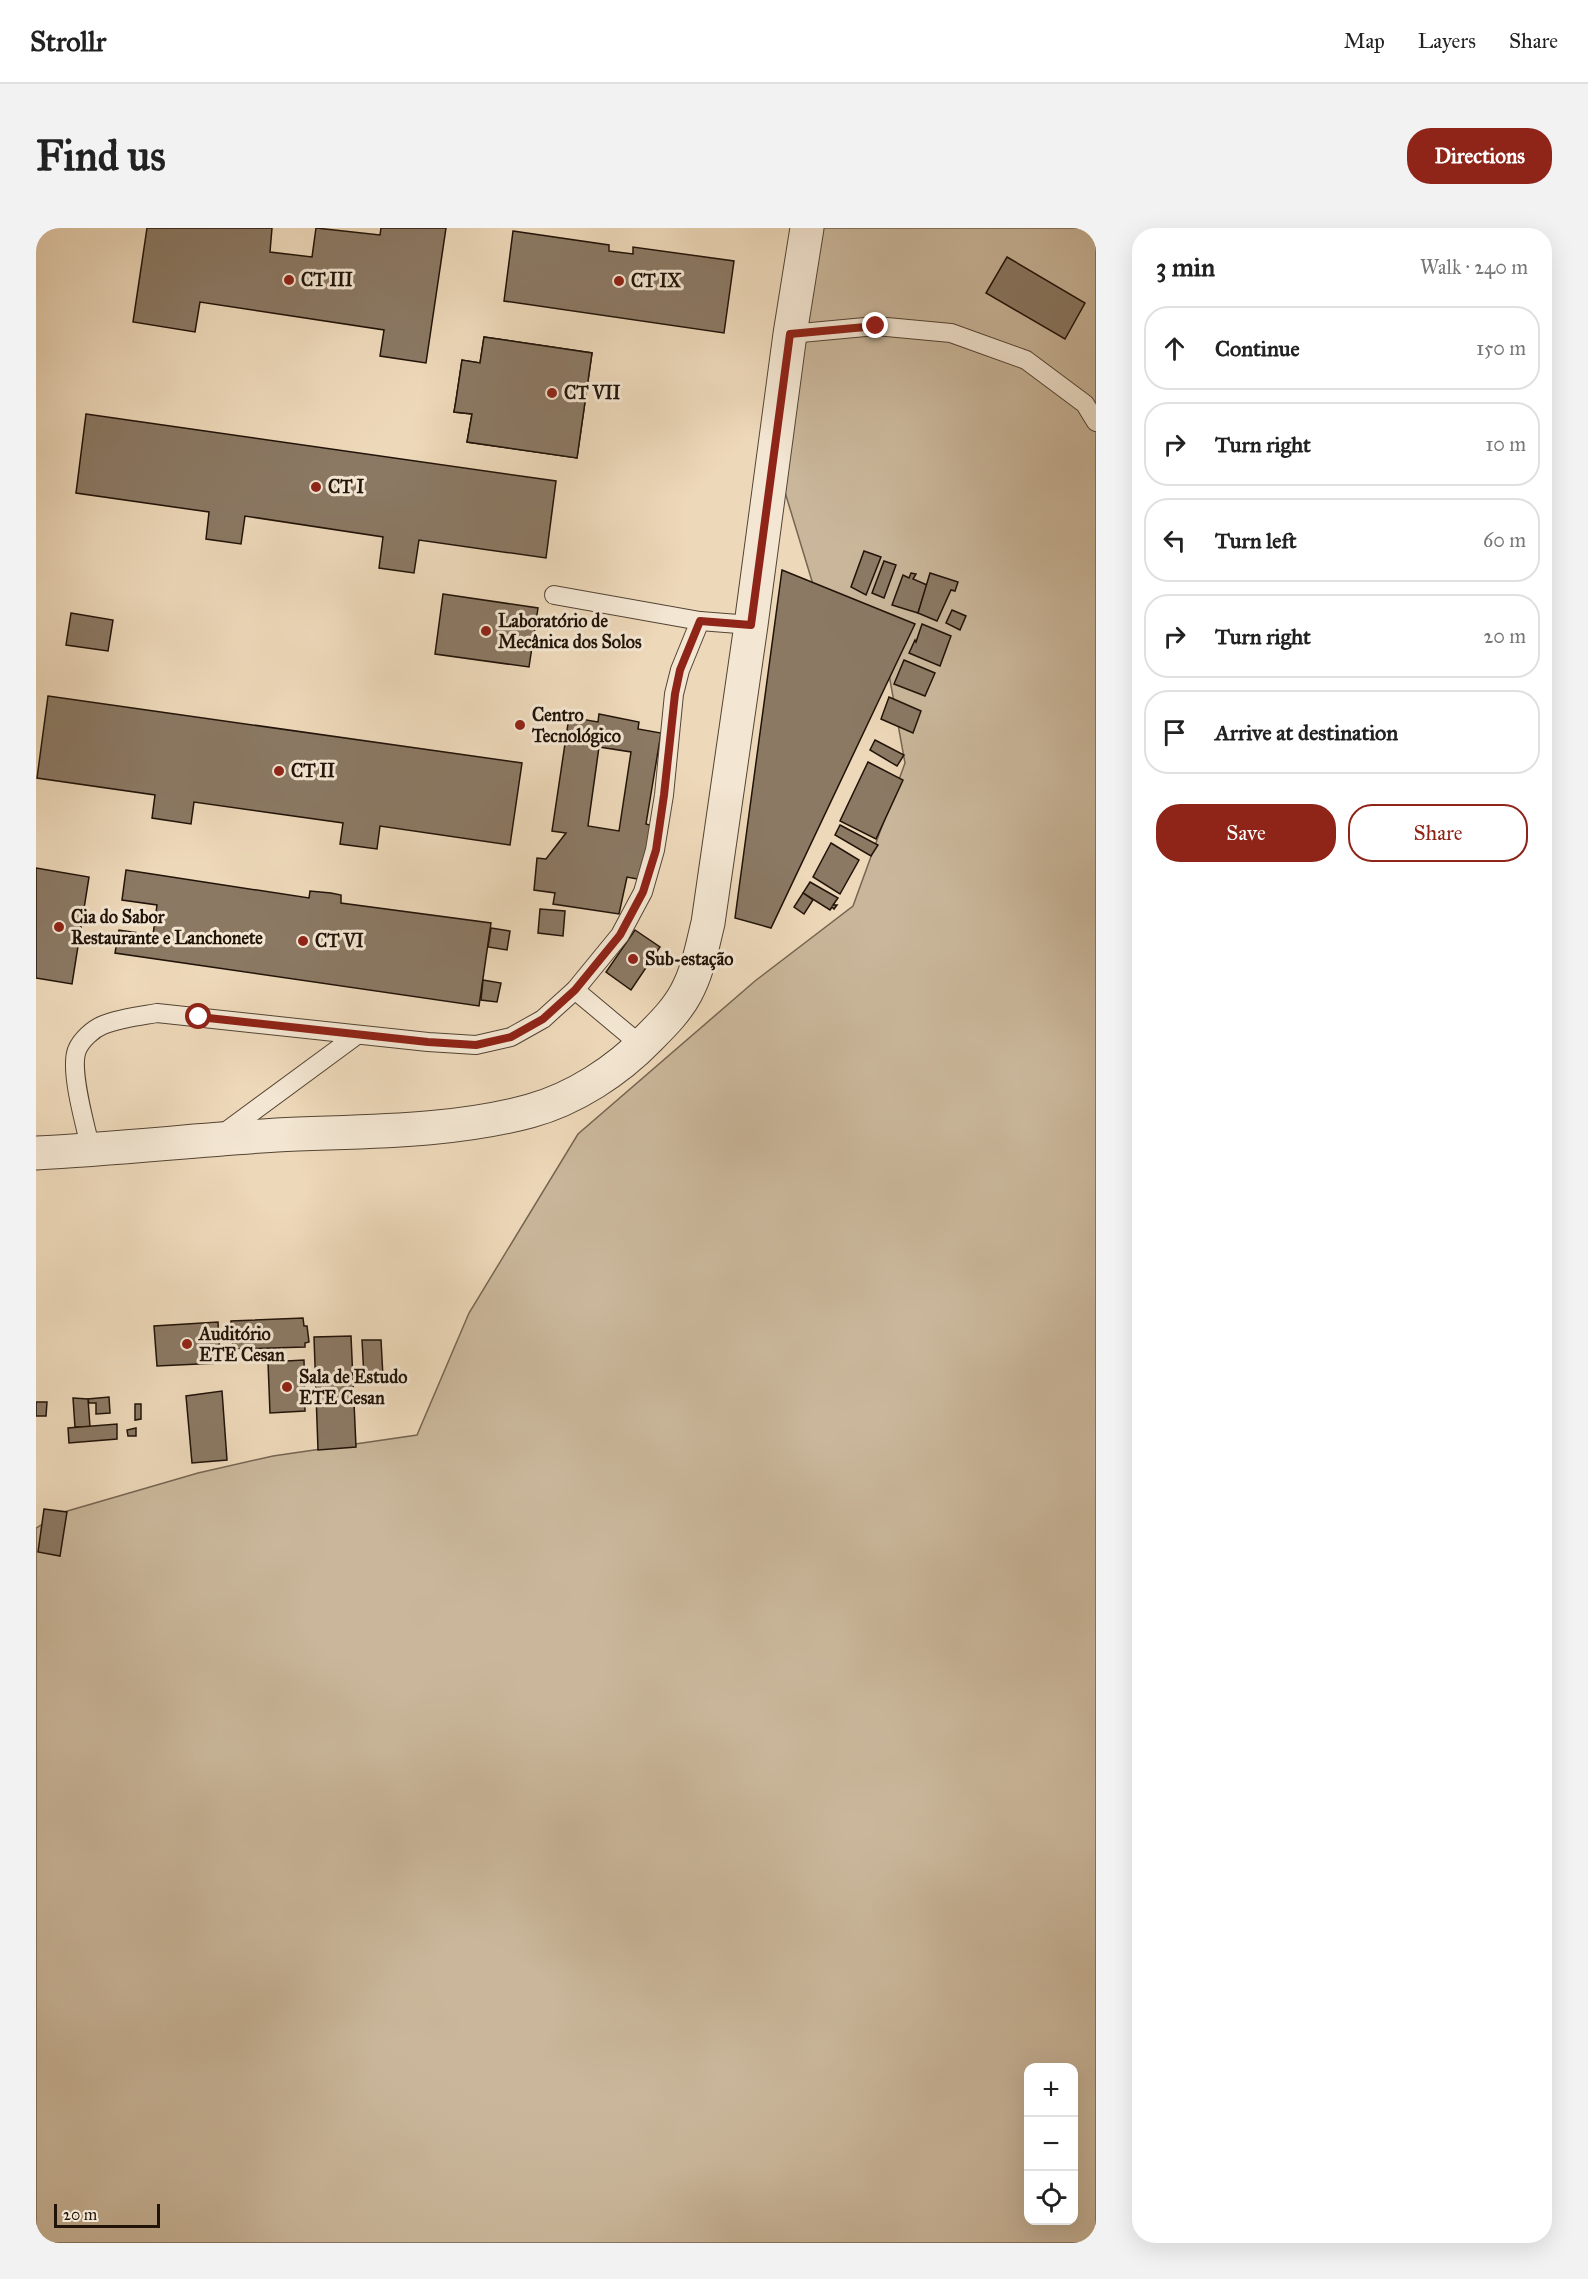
<!DOCTYPE html>
<html lang="en">
<head>
<meta charset="utf-8">
<style>
	:root { --surface:#fff; --page:#f2f2f2; --text:#222; --muted:#767676; --line:#e0e0e0; --accent:#8f2418 }
	body { margin:0; font-family:"IM FELL Great Primer",serif; background:var(--page); color:var(--text) }
	.controls { position:absolute; right:18px; bottom:18px; display:grid; overflow:hidden; border-radius:12px; box-shadow:0 6px 24px #0002 }
	.controls button { width:54px; height:54px; display:grid; place-items:center; padding:0; border:0; border-bottom:2px solid var(--line); background:var(--surface); color:var(--text); font:30px sans-serif }
	.scale { position:absolute; left:18px; bottom:15px; width:106px; box-sizing:border-box; padding-left:6px; border:3px solid #211308; border-top:0; font-size:16px; line-height:21px; white-space:nowrap; color:#211308; -webkit-text-stroke:4px #f3e6d2; paint-order:stroke }
	.stop { position:absolute; width:18px; height:18px; margin:-14px; border:4px solid #8f2418; border-radius:50%; background:#fff }
	.stop.end { background:#8f2418; border-color:#fff; box-shadow:0 2px 6px #0008 }
	.list { margin:0; padding:0; list-style:none }
	h2 { display:flex; justify-content:space-between; align-items:center; height:78px; margin:0; padding:0 24px; font-size:26px }
	h2 small { font-size:20px; font-weight:400; color:var(--muted) }
	.list li { display:grid; grid-template-columns:39px 1fr auto; gap:18px; align-items:center; box-sizing:border-box; height:84px; margin:0 12px 12px; padding:0 12px; border:2px solid var(--line); border-radius:24px }
	.list b { display:block; font-size:22px; white-space:nowrap }
	.list em { font-size:20px; font-style:normal; color:var(--muted) }
	.actions { display:flex; gap:12px; padding:18px 24px }
	.actions a { flex:1; padding:14px 0; border:2px solid var(--accent); border-radius:24px; text-align:center; font-size:21px; color:var(--accent) }
	.actions .main { background:var(--accent); color:#fff }
	.icon { flex:none; width:33px; height:33px; fill:none; stroke:currentColor; stroke-width:2; stroke-linecap:round; stroke-linejoin:round }
	.map { position:relative; flex:none; width:1060px; height:2015px; overflow:hidden; border-radius:24px }
	header { display:flex; align-items:center; gap:36px; box-sizing:border-box; height:84px; padding:0 30px; background:var(--surface); border-bottom:2px solid var(--line) }
	header strong { font-size:28px }
	nav { display:flex; gap:33px; margin-inline-start:auto; font-size:21px }
	.intro { display:flex; align-items:center; justify-content:space-between; box-sizing:border-box; height:144px; padding:0 36px }
	h1 { margin:0; font-size:42px }
	.button { padding:15px 27px; border-radius:24px; background:var(--accent); color:#fff; font-size:21px; font-weight:700 }
	main { display:flex; gap:36px; padding:0 36px }
	aside { flex:1; background:var(--surface); border-radius:24px; box-shadow:0 6px 24px #0002 }
	.map>svg:first-child { display:block }
	.green { fill:#cab79b; stroke:#766552; stroke-width:1.5; fill-rule:evenodd }
	.building { fill:#8b7964; stroke:#211308; stroke-width:1.5; fill-rule:evenodd }
	.lines { fill:none; stroke-linecap:round; stroke-linejoin:round }
	.lane-casing { stroke:#544434; stroke-width:20 }
	.street-casing { stroke:#544434; stroke-width:35 }
	.lane { stroke:#f3e6d2; stroke-width:18 }
	.street { stroke:#f3e6d2; stroke-width:33 }
	.route { stroke:#8f2418; stroke-width:8 }
	.poi-dot { fill:#8f2418; stroke:#f3e6d2; stroke-width:2 }
	.labels { text-anchor:middle; dominant-baseline:central; stroke-width:6; stroke-linejoin:round; paint-order:stroke }
	.poi-label { font-size:18px; font-weight:bold; fill:#211308; stroke:#f3e6d2; text-anchor:start }
</style>
</head>
<body>
<header>
<strong>Strollr</strong>
<nav><a>Map</a><a>Layers</a><a>Share</a></nav>
</header>
<div class="intro"><h1>Find us</h1><a class="button">Directions</a></div>
<main>
<div class="map">
<svg width="1060" height="2015" viewBox="0 0 1060 2015">
	<rect width="100%" height="100%" fill="#edd8b9"/>
	<filter id="stains"><feTurbulence type="fractalNoise" baseFrequency=".00333" numOctaves="4"/><feColorMatrix values="0 0 0 0 .2 0 0 0 0 .09 0 0 0 0 .02 0 0 0 .5 -.17"/></filter>
	<radialGradient id="worn" r=".72"><stop offset=".6" stop-color="#630" stop-opacity="0"/><stop offset="1" stop-color="#630" stop-opacity=".3"/></radialGradient>
	<path class="green" d="M 784,0 L 1060,0 L 1060,2015 L 0,2015 L 0,1300 L 28,1284 L 162,1245 L 237,1228 L 381,1207 L 433,1085 L 542,906 L 719,753 L 817,678 L 869,535 L 848,419 L 779,363 L 738,228 ZM 993,1840 L 1038,1840 L 1038,1992 L 993,1992 Z"/>
	<g class="building">
		<polygon points="111,0 236,0 234,24 276,29 280,0 344,7 345,0 410,0 390,135 344,128 348,102 164,74 159,104 97,94"/>
		<polygon points="477,3 573,17 573,23 597,26 597,19 698,33 688,105 468,73"/>
		<polygon points="971,29 1049,75 1029,111 950,65"/>
		<path d="M 448,109 L 556,125 L 541,230 L 431,214 L 436,186 L 418,184 L 420,172 L 426,132 L 444,135 ZM 483,148 L 479,186 L 467,185 L 474,158 L 471,158 Z"/>
		<polygon points="448,109 556,125 541,230 431,214 436,186 418,184 420,172 426,132 444,135"/>
		<polygon points="50,186 520,253 510,330 383,312 378,345 343,340 347,309 209,288 205,316 170,311 173,284 40,265"/>
		<polygon points="828,323 845,329 830,367 815,359"/>
		<polygon points="848,333 860,337 848,370 836,365"/>
		<polygon points="746,342 879,396 735,700 699,690"/>
		<polygon points="875,345 880,346 877,351 891,357 882,385 856,377 867,347 873,350"/>
		<polygon points="894,345 922,354 919,363 915,362 901,393 882,385"/>
		<polygon points="407,366 502,380 493,439 399,426"/>
		<polygon points="916,382 930,388 924,402 910,395"/>
		<polygon points="35,385 77,392 72,423 30,417"/>
		<polygon points="886,396 915,408 904,438 873,425 879,412 880,414"/>
		<polygon points="868,432 899,445 889,468 858,456"/>
		<polygon points="12,468 486,535 474,617 344,598 341,621 304,616 307,595 158,574 155,596 116,590 119,567 1,550"/>
		<polygon points="853,469 885,483 877,505 845,491"/>
		<path d="M 563,486 L 603,494 L 602,501 L 625,505 L 610,596 L 617,598 L 607,652 L 591,649 L 583,686 L 517,676 L 519,665 L 498,662 L 501,630 L 510,631 L 530,605 L 516,603 L 533,489 L 562,494 ZM 563,519 L 595,524 L 583,603 L 552,598 Z"/>
		<polygon points="839,512 868,527 861,538 834,522"/>
		<polygon points="832,534 867,552 840,611 804,593"/>
		<polygon points="804,597 842,617 835,628 799,607"/>
		<polygon points="795,615 823,632 804,666 777,649"/>
		<polygon points="0,640 53,649 36,756 0,750"/>
		<polygon points="90,642 273,670 274,663 295,665 305,667 305,675 455,695 443,778 79,725 83,702 117,707 121,677 86,672"/>
		<polygon points="774,654 802,670 797,677 801,677 798,681 796,679 794,682 767,665"/>
		<polygon points="767,665 777,672 768,686 758,679"/>
		<polygon points="504,681 529,683 527,708 502,705"/>
		<polygon points="455,700 474,703 471,722 452,719"/>
		<polygon points="599,702 624,719 595,762 570,744"/>
		<polygon points="447,752 465,755 461,774 445,772"/>
		<polygon points="267,1090 268,1098 271,1098 273,1114 269,1115 269,1119 197,1121 195,1093"/>
		<polygon points="182,1094 184,1135 121,1138 118,1098"/>
		<polygon points="315,1108 320,1219 282,1222 278,1109"/>
		<polygon points="326,1112 345,1112 347,1149 328,1149"/>
		<polygon points="268,1132 269,1183 234,1185 232,1134"/>
		<polygon points="186,1163 191,1232 156,1235 150,1168"/>
		<polygon points="73,1169 74,1185 60,1186 60,1175 53,1175 52,1171"/>
		<polygon points="37,1170 52,1171 54,1199 39,1199"/>
		<polygon points="0,1174 11,1174 10,1188 0,1188"/>
		<polygon points="99,1176 105,1176 105,1191 99,1192"/>
		<polygon points="81,1196 81,1211 33,1215 32,1200"/>
		<polygon points="100,1200 100,1208 92,1208 91,1202"/>
		<polygon points="8,1281 31,1284 24,1328 2,1324"/>
	</g>
	<g class="lines">
		<g class="lane-casing">
			<g id="lane">
				<polyline points="754,106 840,98 915,105 990,132 1049,176 1060,194"/>
				<polyline points="518,367 664,393 715,397"/>
				<polyline points="539,762 606,818"/>
				<polyline points="185,907 321,807"/>
				<path d="M 55,922 C 50,900 33,842 41,822 C 45,812 57,801 67,797 C 84,790 103,788 121,785 L 392,814 L 440,817 L 475,809 L 507,791 L 539,762 L 584,707 L 607,664 L 619,622 L 628,567 L 638,466 L 644,442 L 664,393"/>
			</g>
		</g>
		<g class="street-casing">
			<path id="street" d="M 0,925 C 80,921 160,912 241,907 C 324,903 412,905 494,883 C 538,871 581,843 613,810 C 627,796 641,782 650,765 C 662,743 666,719 672,695 L 715,397 L 754,106 L 771,0"/>
		</g>
		<use href="#lane" class="lane"/>
		<use href="#street" class="street"/>
	</g>
	<g class="lines">
		<polyline class="route" points="163,789 392,814 440,817 475,809 507,791 539,762 584,707 607,664 620,622 628,567 639,466 644,442 664,393 715,397 754,106 840,98"/>
	</g>
	<g class="poi-dot">
		<circle cx="253" cy="52" r="6"/>
		<circle cx="583" cy="53" r="6"/>
		<circle cx="516" cy="165" r="6"/>
		<circle cx="280" cy="259" r="6"/>
		<circle cx="450" cy="403" r="6"/>
		<circle cx="484" cy="497" r="6"/>
		<circle cx="243" cy="543" r="6"/>
		<circle cx="23" cy="699" r="6"/>
		<circle cx="267" cy="713" r="6"/>
		<circle cx="597" cy="731" r="6"/>
		<circle cx="151" cy="1116" r="6"/>
		<circle cx="251" cy="1159" r="6"/>
	</g>
	<g class="labels">
		<g class="poi-label">
			<text x="265" y="52">CT III</text>
			<text x="595" y="53">CT IX</text>
			<text x="528" y="165">CT VII</text>
			<text x="292" y="259">CT I</text>
			<text x="462" y="393">Laboratório de<tspan x="462" dy="21">Mecânica dos Solos</tspan></text>
			<text x="496" y="487">Centro<tspan x="496" dy="21">Tecnológico</tspan></text>
			<text x="255" y="543">CT II</text>
			<text x="35" y="689">Cia do Sabor<tspan x="35" dy="21">Restaurante e Lanchonete</tspan></text>
			<text x="279" y="713">CT VI</text>
			<text x="609" y="731">Sub-estação</text>
			<text x="163" y="1106">Auditório<tspan x="163" dy="21">ETE Cesan</tspan></text>
			<text x="263" y="1149">Sala de Estudo<tspan x="263" dy="21">ETE Cesan</tspan></text>
		</g>
	</g>
	<rect width="100%" height="100%" filter="url(#stains)"/>
	<rect width="100%" height="100%" fill="url(#worn)"/>
</svg>
<div class="controls">
<button>+</button>
<button>−</button>
<button><svg class="icon" aria-label="locate" viewBox="0 0 24 24"><circle cx="12" cy="12" r="6"/><path d="M12 2v4M12 18v4M2 12h4M18 12h4"/></svg></button>
</div>
<div class="scale">20 m</div>
<div class="stop" style="left:163px;top:789px"></div>
<div class="stop end" style="left:840px;top:98px"></div>
</div>
<aside>
<h2>3 min<small>Walk · 240 m</small></h2>
<ul class="list">
<li><svg class="icon" aria-label="ahead" viewBox="0 0 24 24"><path d="M12 20V5M6 11l6-6 6 6"/></svg><div><b>Continue</b></div><em>150 m</em></li>
<li><svg class="icon" aria-label="right" viewBox="0 0 24 24"><path d="M7 20v-9h11M14 6l5 5-5 5"/></svg><div><b>Turn right</b></div><em>10 m</em></li>
<li><svg class="icon" aria-label="left" viewBox="0 0 24 24"><path d="M17 20v-9H6M10 6l-5 5 5 5"/></svg><div><b>Turn left</b></div><em>60 m</em></li>
<li><svg class="icon" aria-label="right" viewBox="0 0 24 24"><path d="M7 20v-9h11M14 6l5 5-5 5"/></svg><div><b>Turn right</b></div><em>20 m</em></li>
<li><svg class="icon" aria-label="arrive" viewBox="0 0 24 24"><path d="M6 21V4h12l-3 4 3 4H6"/></svg><div><b>Arrive at destination</b></div></li>
</ul>
<div class="actions"><a class="main">Save</a><a>Share</a></div>
</aside>
</main>
</body>
</html>
